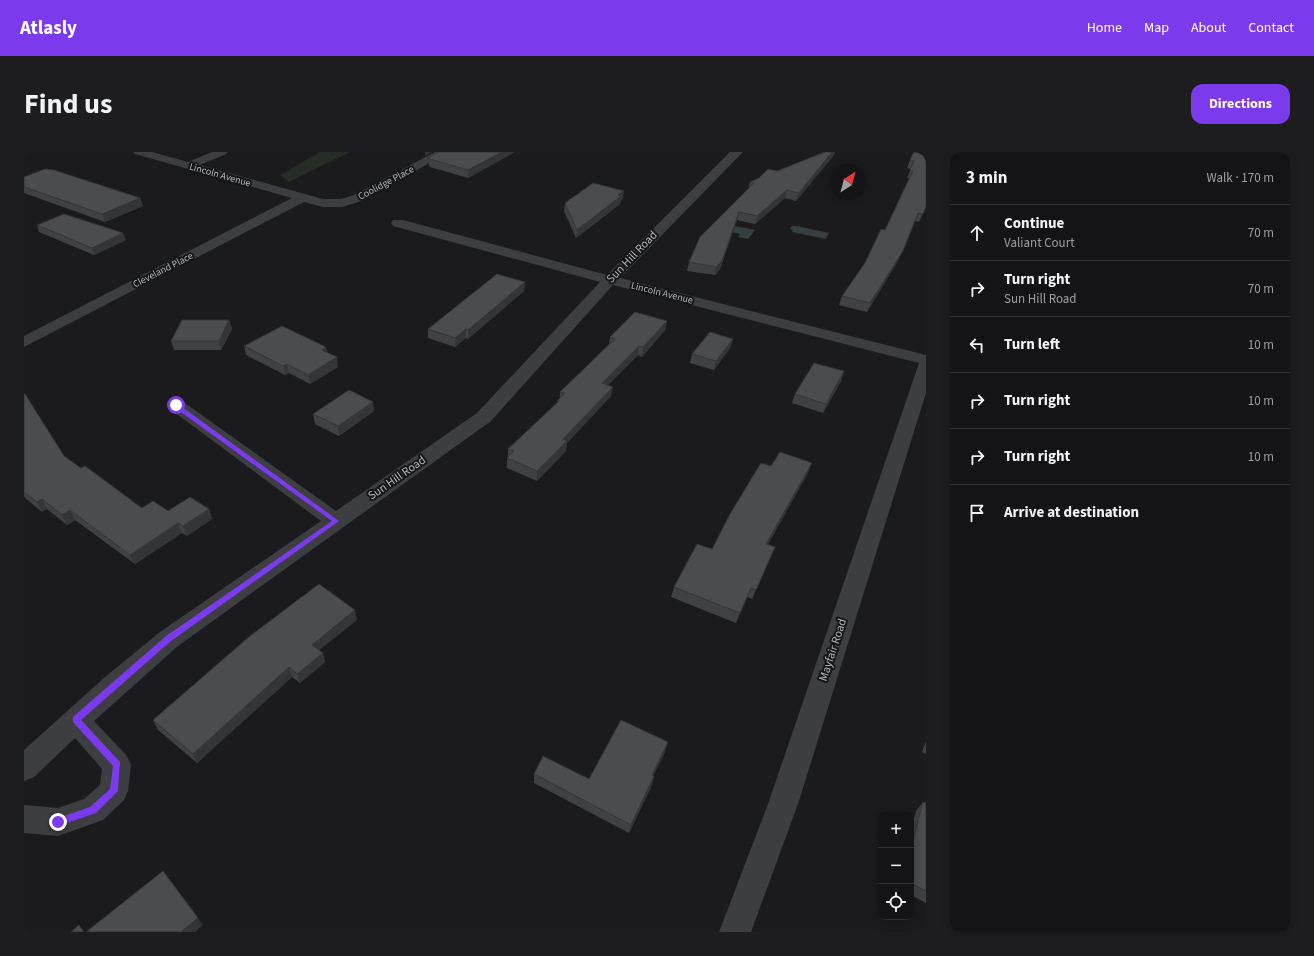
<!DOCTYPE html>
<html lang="en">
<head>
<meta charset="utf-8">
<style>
	:root { --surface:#141416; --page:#1d1d1f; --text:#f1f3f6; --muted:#9d9ea1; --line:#333335; --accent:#7c3aed }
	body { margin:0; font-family:"Source Sans 3",sans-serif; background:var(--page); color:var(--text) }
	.controls { position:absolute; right:12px; bottom:12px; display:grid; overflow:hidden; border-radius:8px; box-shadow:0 2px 10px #0003 }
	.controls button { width:36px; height:36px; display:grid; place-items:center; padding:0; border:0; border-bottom:1px solid var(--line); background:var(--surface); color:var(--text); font:20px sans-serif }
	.compass { position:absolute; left:806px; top:12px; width:36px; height:36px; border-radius:50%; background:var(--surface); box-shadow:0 2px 10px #0003; rotate:36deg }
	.stop { position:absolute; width:12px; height:12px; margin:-9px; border:3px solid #7c3aed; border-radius:50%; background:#fff }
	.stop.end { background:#7c3aed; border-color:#fff; box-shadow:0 1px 4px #0008 }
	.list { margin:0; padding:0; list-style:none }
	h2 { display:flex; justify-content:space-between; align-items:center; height:52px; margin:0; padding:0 16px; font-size:17px }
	h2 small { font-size:13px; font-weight:400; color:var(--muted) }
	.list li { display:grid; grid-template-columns:26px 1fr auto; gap:12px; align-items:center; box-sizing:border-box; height:56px; padding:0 16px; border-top:1px solid var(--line) }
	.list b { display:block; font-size:15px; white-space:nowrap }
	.list p { margin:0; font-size:13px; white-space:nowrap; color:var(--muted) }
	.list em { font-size:13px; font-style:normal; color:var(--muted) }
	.icon { flex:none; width:22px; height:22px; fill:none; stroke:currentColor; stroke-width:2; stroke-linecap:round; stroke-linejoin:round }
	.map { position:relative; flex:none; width:902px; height:780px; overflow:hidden; border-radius:12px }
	header { display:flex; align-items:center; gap:24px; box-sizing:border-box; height:56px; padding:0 20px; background:var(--accent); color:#fff }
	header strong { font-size:19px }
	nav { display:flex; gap:22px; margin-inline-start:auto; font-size:14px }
	.intro { display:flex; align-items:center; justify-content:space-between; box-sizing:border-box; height:96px; padding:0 24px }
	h1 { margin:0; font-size:28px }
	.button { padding:10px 18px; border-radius:12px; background:var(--accent); color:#fff; font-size:14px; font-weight:700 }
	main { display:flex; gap:24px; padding:0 24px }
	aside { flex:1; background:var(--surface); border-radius:12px; box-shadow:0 2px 10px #0003 }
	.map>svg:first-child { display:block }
	.green { fill:#262d25 }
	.water { fill:#343f42 }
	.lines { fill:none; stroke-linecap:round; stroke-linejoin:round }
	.minor { fill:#3c3e41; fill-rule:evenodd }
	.wall { fill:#404144 }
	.shaded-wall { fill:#343537 }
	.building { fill:#4a4c4f; stroke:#343537 }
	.route { fill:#7c3aed }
	.labels { text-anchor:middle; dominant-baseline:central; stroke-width:4; stroke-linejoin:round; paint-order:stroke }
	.far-street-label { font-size:10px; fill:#afb5bb; stroke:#161618 }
	.street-label { font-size:12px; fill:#afb5bb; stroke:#161618 }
</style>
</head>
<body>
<header>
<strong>Atlasly</strong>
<nav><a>Home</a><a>Map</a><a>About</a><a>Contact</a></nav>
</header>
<div class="intro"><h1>Find us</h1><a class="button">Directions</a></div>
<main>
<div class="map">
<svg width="902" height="780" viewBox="0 0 902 780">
	<rect width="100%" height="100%" fill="#1b1b1d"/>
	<polygon class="green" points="296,0 326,0 265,30 256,23"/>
	<g class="water">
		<polygon points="701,72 731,78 724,87 714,85 716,82 696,77"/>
		<polygon points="768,74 773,74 805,81 802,87 768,80 769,78 766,77"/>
	</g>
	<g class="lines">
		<g class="minor">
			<polygon points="109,0 128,0 164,10 188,0 204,0 202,2 176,13 299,47 317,47 330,43 411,0 425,0 338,49 318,55 299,55 280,50 0,195 0,184 268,46 111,2"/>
			<polygon points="706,0 719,0 596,126 902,203 902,241 774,652 727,780 695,780 744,652 895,211 589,133 467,269 154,494 70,569 103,604 107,613 104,639 100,648 79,668 34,684 0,681 0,653 34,656 60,647 76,633 78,617 51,586 10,625 0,629 0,598 81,525 136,480 297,369 146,257 143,253 146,249 152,248 158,249 312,359 453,261 576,130 369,74 367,71 369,68 379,68 583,123"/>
		</g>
	</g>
	<g class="wall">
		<polygon points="491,0 444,26 406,15 405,13 405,5"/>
		<polygon points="801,0 811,0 810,3 772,49 761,46 731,72 713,68 696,117 691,123 663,119 665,110 724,37 726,30"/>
		<polygon points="890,0 902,54 895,70 891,69 875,107 843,160 815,153 818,144 841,111 861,78 885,26 883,26 887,17 883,16 886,8"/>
		<polygon points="0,25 116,46 119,54 81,70 0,41"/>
		<polygon points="599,47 597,48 596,52 552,86 540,59 541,51"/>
		<polygon points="13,73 102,88 70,103 15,80"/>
		<polygon points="501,130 500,139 444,187 442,186 431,195 404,186 404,177"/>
		<polygon points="205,168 208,177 197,198 150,198 147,189"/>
		<polygon points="643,169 641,178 618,205 614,203 584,233 587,244 543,291 542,299 513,329 483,316 483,306 484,305 484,297 533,251 533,249 536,246 536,240 585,192 586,185"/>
		<polygon points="709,187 706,196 690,218 666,211 668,202"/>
		<polygon points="220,194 302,195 303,200 314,215 286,232 265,221 261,223 222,203"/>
		<polygon points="820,219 817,229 799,261 768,251 771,242"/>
		<polygon points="0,242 40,304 57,316 118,356 144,359 185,357 188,367 163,384 158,381 111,412 51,368 43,373 23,357 18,360 2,347 0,344"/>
		<polygon points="350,259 315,284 291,272 289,262"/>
		<polygon points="747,314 784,321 744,392 747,404 728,447 723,445 712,471 647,445 650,435 688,397"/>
		<polygon points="333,468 295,498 299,501 301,510 276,531 268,525 173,611 134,578 129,568"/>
		<polygon points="902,589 902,602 898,600"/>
		<polygon points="641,600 629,624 628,633 605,681 510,631 510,622 565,627"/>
		<polygon points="899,650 902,651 902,751 887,743 887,677 892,659"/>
	</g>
	<g class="shaded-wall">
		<polygon points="401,0 408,0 401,4"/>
		<polygon points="478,0 491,0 444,26 444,18"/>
		<polygon points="808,0 811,0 810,3 772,49 775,41"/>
		<polygon points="763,38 761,46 731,72 733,64"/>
		<polygon points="600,39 599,47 597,48 596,52 552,86 553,78"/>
		<polygon points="116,46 119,54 81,70 78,62"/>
		<polygon points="715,60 713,68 696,117 691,123 692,115"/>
		<polygon points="894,61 875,107 843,160 846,151"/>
		<polygon points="99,81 102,88 70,103 68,96"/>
		<polygon points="501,130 500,139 444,187 444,178"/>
		<polygon points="205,168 208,177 197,198 195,189"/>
		<polygon points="643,169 641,178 618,205 619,195"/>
		<polygon points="442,177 442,186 431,195 431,186"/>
		<polygon points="709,187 706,196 690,218 692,209"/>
		<polygon points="615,194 614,203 577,240 578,231"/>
		<polygon points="302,195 303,204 298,198"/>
		<polygon points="313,205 314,215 286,232 284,223"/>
		<polygon points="263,212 265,221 261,223 259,214"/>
		<polygon points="820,219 817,229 799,261 802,252"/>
		<polygon points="589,235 587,244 543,291 542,299 513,329 513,319 539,287"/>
		<polygon points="349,250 350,259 315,284 314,274"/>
		<polygon points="788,311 784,321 739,401 742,392"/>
		<polygon points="18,347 23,357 18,360 13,350"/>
		<polygon points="185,357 188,367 163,384 159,374"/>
		<polygon points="46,358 51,368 43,373 38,363"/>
		<polygon points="154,371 158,381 111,412 106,403"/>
		<polygon points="331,458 333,468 290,502 288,493"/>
		<polygon points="299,501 301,510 276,531 273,522"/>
		<polygon points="265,515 268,525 173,611 169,602"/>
		<polygon points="644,590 641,600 625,632 628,623"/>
		<polygon points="630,624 628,633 605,681 607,673"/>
		<polygon points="174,766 179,773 171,780 157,780"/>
	</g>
	<g class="building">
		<polygon points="415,0 478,0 444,18 406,7 405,5"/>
		<polygon points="801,0 808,0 775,41 763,38 733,64 715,60 698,109 692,115 665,110 676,85 730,31 726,30 735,26 744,17 753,19"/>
		<polygon points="890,0 902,0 902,54 899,62 894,61 879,99 846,151 818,144 841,111 857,77 861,78 889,19 886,18 890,9 886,8"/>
		<polygon points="21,17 30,18 116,46 78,62 0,35 0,25"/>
		<polygon points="569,31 600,39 594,43 597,44 553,78 541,51"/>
		<polygon points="40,62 99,81 68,96 13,73"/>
		<polygon points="473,122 501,130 444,178 442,177 431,186 404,177"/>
		<polygon points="611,160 643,169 619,195 615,194 578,231 589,235 539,287 543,289 513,319 483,306 490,299 484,297 535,249 533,249 541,241 536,240 591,187 586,185"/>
		<polygon points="158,168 205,168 195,189 147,189"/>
		<polygon points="258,174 302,195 298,198 313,205 284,223 263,212 259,214 220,194"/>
		<polygon points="686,180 709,187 692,209 668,202"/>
		<polygon points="790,211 820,219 802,252 771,242"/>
		<polygon points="325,238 349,250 314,274 289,262"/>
		<polygon points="0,242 1,242 40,304 57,316 61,314 118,356 129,349 144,359 166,345 185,357 159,374 154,371 106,403 46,358 38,363 18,347 13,350 0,340"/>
		<polygon points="756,300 788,311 742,392 751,395 732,438 727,436 716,461 650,435 673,392 688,397 706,362 737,311 747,314"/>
		<polygon points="295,432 331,458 288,493 299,501 273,522 265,515 169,602 129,568 226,484"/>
		<polygon points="597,568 644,590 628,623 630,624 607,673 510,622 519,604 565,627"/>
		<polygon points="899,650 902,651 902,739 887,731 887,696"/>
		<polygon points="139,719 174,766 157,780 62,780"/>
		<polygon points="55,773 60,780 47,780"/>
	</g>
	<polygon class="route" points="150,252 154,252 315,369 147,489 57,568 96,610 94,639 72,661 34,674 30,670 31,667 66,655 86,637 89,614 49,570 49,565 142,484 308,369 150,255"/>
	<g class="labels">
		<g class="far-street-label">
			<text transform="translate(196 23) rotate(16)">Lincoln Avenue</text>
			<text transform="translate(362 31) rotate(-28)">Coolidge Place</text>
			<text transform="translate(139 118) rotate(-27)">Cleveland Place</text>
			<text transform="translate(638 141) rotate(14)">Lincoln Avenue</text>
		</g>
		<g class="street-label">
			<text transform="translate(608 105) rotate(-46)">Sun Hill Road</text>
			<text transform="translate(373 326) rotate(-35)">Sun Hill Road</text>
			<text transform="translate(809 498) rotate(-72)">Mayfair Road</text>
		</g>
	</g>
</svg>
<div class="controls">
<button>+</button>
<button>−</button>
<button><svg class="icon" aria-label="locate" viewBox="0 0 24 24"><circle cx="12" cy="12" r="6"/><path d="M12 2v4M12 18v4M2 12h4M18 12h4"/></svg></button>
</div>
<svg class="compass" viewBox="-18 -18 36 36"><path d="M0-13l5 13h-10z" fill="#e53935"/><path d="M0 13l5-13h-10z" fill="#9d9ea1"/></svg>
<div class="stop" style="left:152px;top:253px"></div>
<div class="stop end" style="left:34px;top:670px"></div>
</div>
<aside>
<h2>3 min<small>Walk · 170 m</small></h2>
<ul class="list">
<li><svg class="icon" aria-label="ahead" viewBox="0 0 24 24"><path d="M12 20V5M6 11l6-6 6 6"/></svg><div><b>Continue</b><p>Valiant Court</p></div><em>70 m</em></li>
<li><svg class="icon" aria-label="right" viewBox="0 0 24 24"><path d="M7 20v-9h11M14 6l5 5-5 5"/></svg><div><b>Turn right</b><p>Sun Hill Road</p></div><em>70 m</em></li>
<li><svg class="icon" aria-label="left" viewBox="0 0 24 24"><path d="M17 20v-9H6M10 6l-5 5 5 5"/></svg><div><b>Turn left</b></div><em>10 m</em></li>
<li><svg class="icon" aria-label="right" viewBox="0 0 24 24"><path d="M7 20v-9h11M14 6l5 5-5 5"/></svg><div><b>Turn right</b></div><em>10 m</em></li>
<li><svg class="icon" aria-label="right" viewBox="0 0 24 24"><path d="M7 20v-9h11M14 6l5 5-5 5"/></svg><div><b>Turn right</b></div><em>10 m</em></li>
<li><svg class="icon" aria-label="arrive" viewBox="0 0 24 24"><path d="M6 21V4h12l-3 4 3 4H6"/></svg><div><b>Arrive at destination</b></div></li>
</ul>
</aside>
</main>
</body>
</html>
